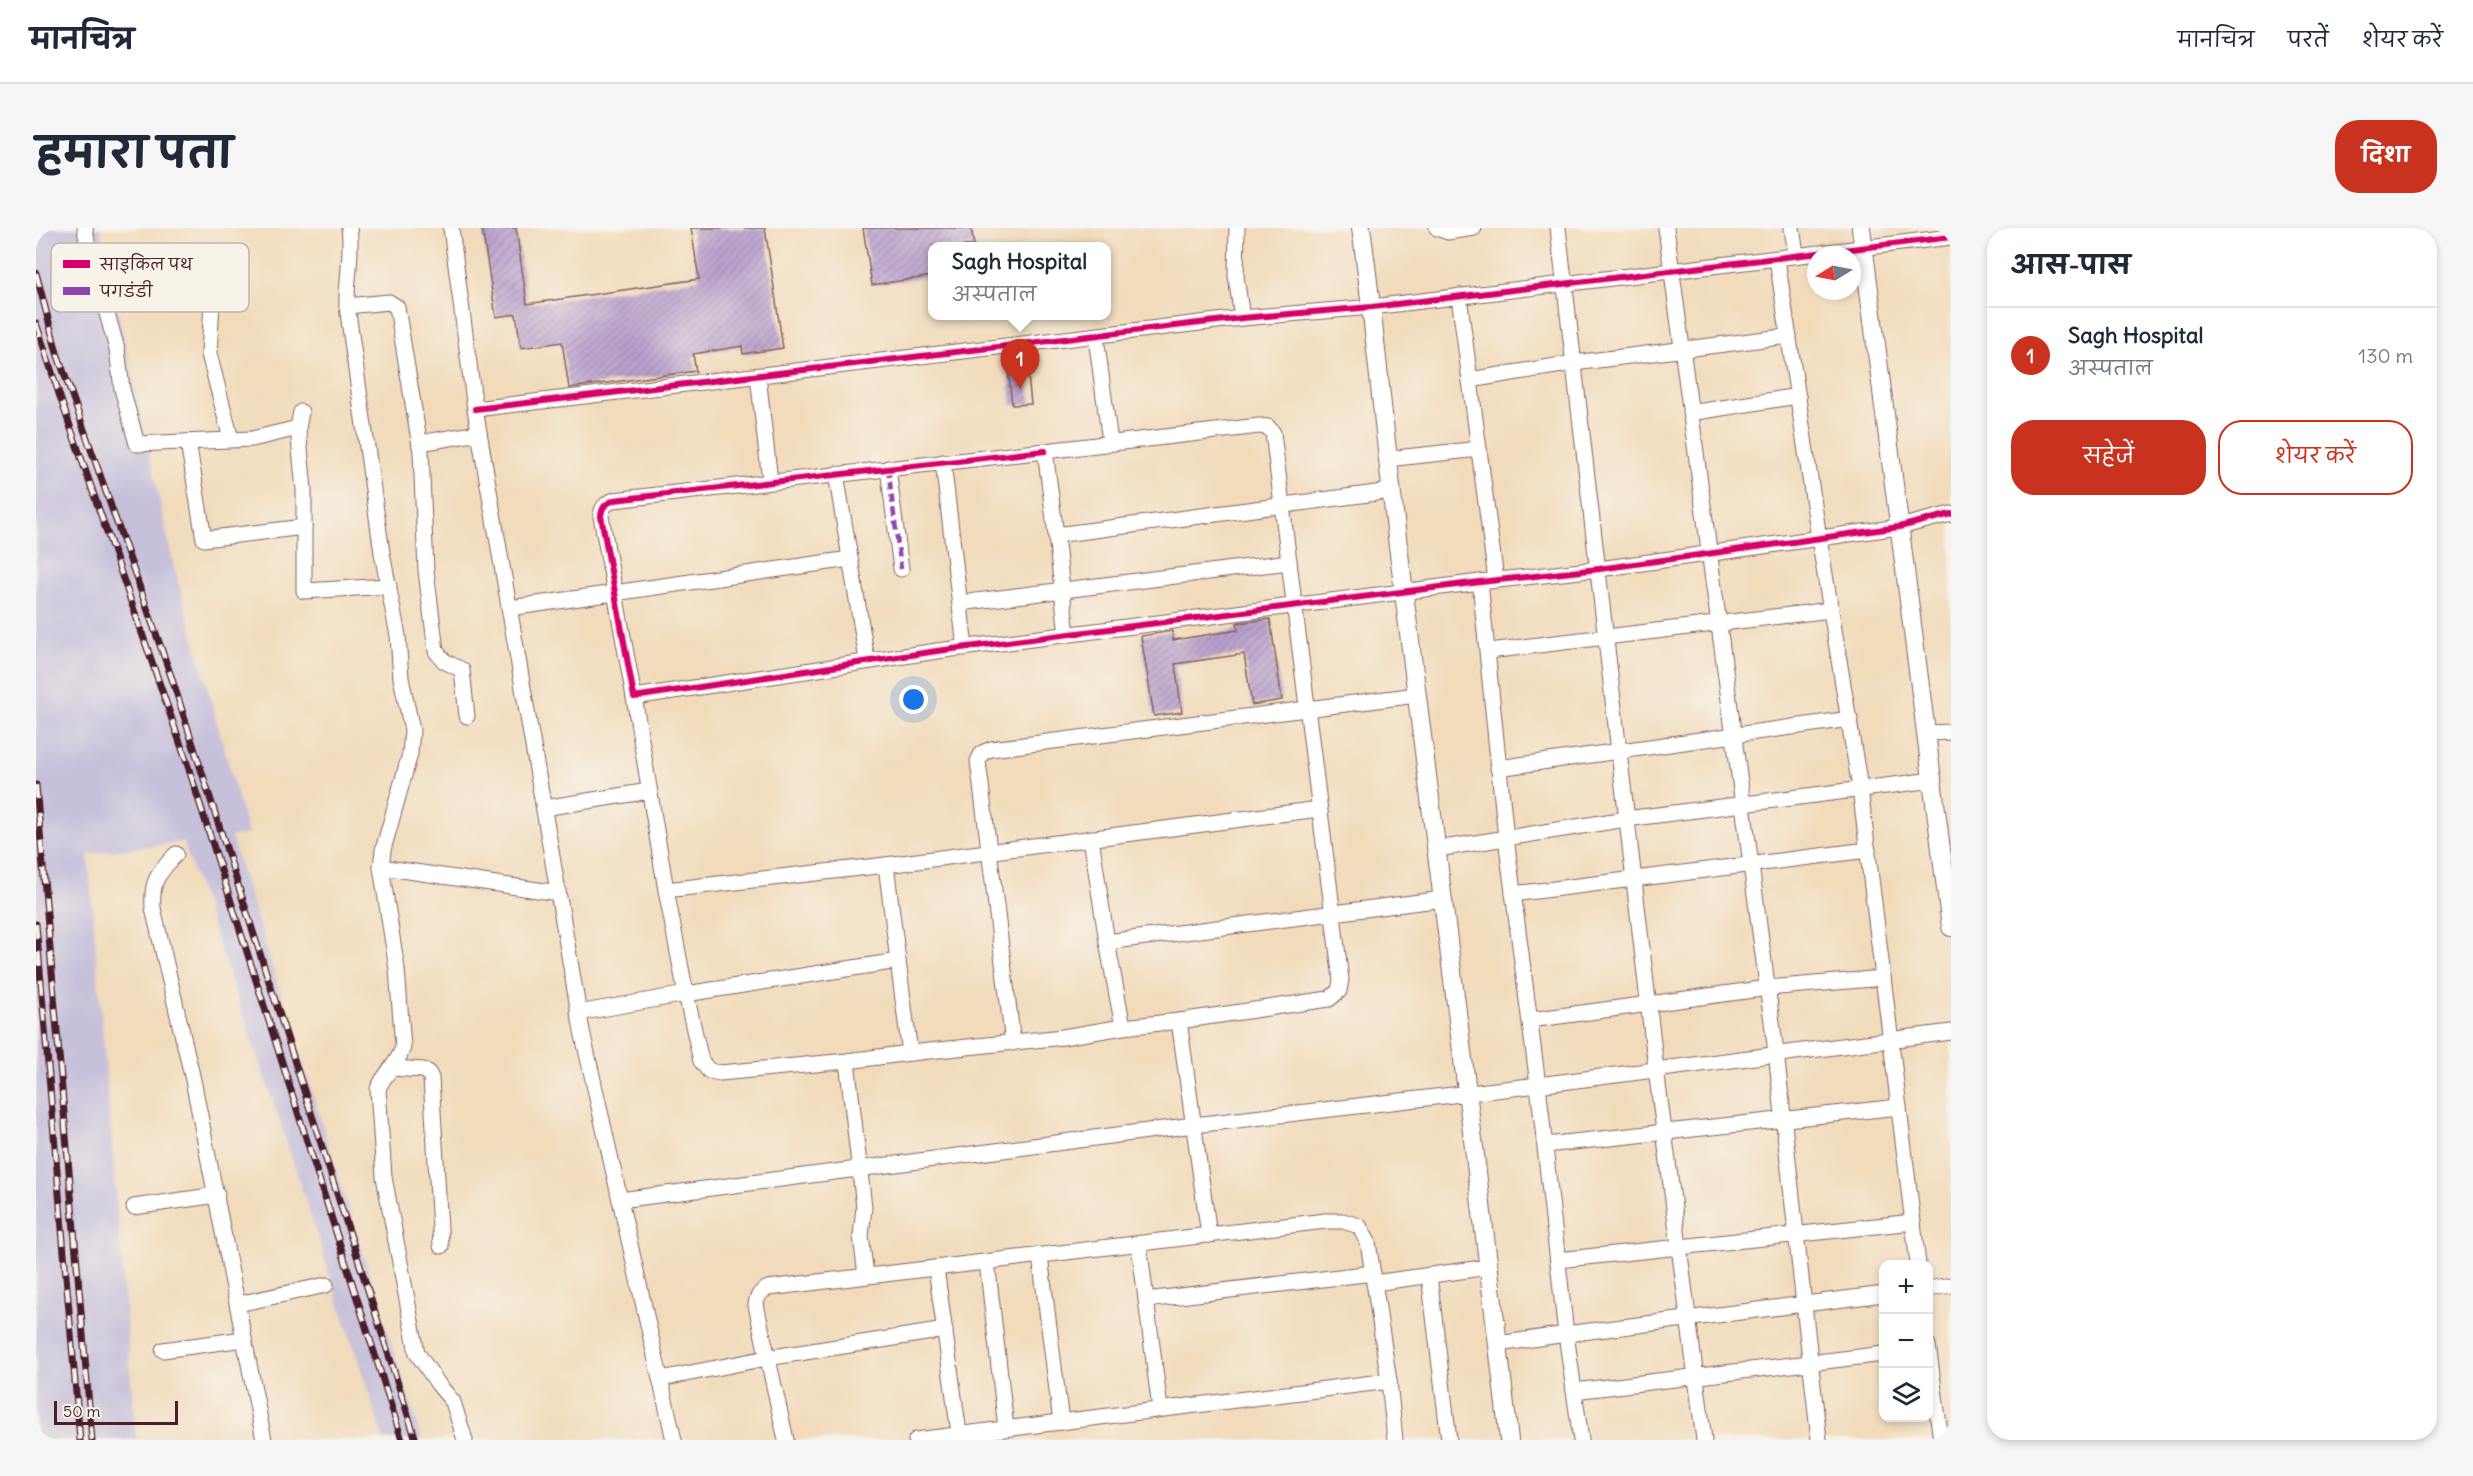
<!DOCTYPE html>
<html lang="hi">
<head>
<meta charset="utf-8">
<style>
	:root { --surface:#fff; --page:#f6f6f7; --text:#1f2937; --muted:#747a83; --line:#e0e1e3; --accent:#c8321e }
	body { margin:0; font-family:Delius,"Playpen Sans Deva",sans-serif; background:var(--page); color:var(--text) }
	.controls { position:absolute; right:18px; bottom:18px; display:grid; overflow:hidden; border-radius:12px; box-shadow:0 3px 9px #0003 }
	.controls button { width:54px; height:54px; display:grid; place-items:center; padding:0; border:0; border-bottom:2px solid var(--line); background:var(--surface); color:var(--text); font:30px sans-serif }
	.compass { position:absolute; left:1771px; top:18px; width:54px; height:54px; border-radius:50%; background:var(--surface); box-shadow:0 3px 9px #0003; rotate:260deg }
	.scale { position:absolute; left:18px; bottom:15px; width:124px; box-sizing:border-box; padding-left:6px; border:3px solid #4a1f2b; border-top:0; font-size:16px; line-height:21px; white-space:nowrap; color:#4a1f2b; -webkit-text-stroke:4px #f7f3e8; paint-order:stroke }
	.you { position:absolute; left:878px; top:472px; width:21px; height:21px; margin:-15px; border:4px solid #fff; border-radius:50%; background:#1a73e8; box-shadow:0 0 0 9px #1a73e833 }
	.badge { display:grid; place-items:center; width:39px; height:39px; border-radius:50%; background:var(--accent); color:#fff; font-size:20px; font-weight:700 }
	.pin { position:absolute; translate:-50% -50px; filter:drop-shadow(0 2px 3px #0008) }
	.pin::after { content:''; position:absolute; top:32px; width:21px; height:18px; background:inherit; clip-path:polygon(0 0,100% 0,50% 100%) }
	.popup { position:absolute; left:892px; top:14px; width:183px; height:78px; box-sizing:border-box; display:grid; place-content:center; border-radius:12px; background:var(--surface); filter:drop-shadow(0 2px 4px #0005); font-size:20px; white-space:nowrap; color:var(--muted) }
	.popup b { font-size:22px; color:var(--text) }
	.popup::after { content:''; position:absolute; left:50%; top:100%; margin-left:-12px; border:12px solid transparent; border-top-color:var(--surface) }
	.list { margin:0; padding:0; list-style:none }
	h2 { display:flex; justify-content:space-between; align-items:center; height:78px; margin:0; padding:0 24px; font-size:26px }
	h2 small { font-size:20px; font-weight:400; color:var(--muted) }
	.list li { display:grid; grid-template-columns:39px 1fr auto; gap:18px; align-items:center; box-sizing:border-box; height:96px; padding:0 24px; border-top:2px solid var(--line) }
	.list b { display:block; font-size:22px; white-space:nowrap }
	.list p { margin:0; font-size:20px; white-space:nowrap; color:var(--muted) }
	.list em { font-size:20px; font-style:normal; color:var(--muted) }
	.actions { display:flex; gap:12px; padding:18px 24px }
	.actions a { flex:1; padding:14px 0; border:2px solid var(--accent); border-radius:24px; text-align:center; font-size:21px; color:var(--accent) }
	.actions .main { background:var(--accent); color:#fff }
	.icon { flex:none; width:33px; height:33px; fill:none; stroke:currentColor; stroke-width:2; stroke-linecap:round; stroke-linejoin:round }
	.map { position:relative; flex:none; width:1915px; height:1212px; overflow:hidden; border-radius:24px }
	header { display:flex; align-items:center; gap:36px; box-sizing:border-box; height:84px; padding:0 30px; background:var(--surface); border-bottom:2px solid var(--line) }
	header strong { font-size:28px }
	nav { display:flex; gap:33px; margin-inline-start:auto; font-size:21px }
	.intro { display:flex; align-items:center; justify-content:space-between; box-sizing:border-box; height:144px; padding:0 36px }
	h1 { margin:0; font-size:42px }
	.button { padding:15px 27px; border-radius:24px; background:var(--accent); color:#fff; font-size:21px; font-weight:700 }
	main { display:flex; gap:36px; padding:0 36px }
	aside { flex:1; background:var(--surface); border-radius:24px; box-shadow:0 3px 9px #0003 }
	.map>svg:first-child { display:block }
	.railway { fill:#c6c0da }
	.building { fill:url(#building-hatch) }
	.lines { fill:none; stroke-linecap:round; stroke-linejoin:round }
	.minor-casing { stroke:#84615d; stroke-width:17 }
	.tertiary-casing { stroke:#84615d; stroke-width:20 }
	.minor { stroke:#fff; stroke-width:15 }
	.tertiary { stroke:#fff; stroke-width:18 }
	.rail-casing { stroke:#4a1f2b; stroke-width:7 }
	.rail { stroke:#f7f3e8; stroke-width:4.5; stroke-dasharray:14; stroke-linecap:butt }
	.quiet { stroke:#8e44ad; stroke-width:4.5; stroke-dasharray:9 4.5; stroke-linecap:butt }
	.cycleway-casing { stroke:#f7f3e8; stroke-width:10 }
	.cycleway { stroke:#d6006c; stroke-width:6 }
	.key { fill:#f7f3e8; stroke:#c3b3af; stroke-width:1.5 }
	.key-label { font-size:16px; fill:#4a1f2b }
</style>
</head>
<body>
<header>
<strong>मानचित्र</strong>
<nav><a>मानचित्र</a><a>परतें</a><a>शेयर करें</a></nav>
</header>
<div class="intro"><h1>हमारा पता</h1><a class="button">दिशा</a></div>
<main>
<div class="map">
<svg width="1915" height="1212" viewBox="0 0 1915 1212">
	<defs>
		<pattern id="building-hatch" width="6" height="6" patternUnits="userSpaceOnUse" patternTransform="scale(1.5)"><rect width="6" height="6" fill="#b9a1cd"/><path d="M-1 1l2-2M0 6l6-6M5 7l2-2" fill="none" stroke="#9883a7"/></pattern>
	</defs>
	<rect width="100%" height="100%" fill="#f7f3e8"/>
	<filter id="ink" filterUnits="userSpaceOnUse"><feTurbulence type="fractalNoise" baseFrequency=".0167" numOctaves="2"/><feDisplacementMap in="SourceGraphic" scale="12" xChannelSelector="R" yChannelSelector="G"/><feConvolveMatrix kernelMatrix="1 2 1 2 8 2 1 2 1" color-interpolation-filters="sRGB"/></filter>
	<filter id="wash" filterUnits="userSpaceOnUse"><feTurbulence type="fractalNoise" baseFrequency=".008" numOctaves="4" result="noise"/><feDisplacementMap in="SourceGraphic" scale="24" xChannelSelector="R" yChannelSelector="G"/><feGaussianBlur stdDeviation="1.35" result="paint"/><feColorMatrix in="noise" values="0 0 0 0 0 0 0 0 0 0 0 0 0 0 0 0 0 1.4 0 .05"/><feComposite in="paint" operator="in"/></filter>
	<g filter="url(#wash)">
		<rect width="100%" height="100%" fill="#f1dbbb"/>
		<polygon class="railway" points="0,0 64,0 138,339 212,606 195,609 386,1212 348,1212 243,891 147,614 52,626 100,1212 0,1212"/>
		<g id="blocks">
			<g class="building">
				<polygon points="446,0 480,0 491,76 663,51 655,0 729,0 747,120 707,126 706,118 657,126 660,143 533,160 526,114 485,120 480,86 460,89"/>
				<polygon points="827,0 935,0 938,18 897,18 897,48 836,57"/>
				<polygon points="991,137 995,176 976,177 972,139"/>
				<polygon points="1234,391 1246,472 1216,477 1208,426 1139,436 1146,484 1118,488 1105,408 1136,403 1137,412 1202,402 1201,395"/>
			</g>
		</g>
	</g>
	<g filter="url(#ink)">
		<use href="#blocks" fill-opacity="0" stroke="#84615d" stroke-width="1.5"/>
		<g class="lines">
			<g class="minor-casing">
				<g id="minor">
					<polyline points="49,0 56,46 63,57 81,121 86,161 101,216 216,211 262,200"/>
					<path d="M 313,0 C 317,24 310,53 311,78 L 346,325 L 362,408 L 365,450 L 376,502 L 374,526 L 347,622 L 345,639 L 522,665"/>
					<polyline points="415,0 439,181 546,803 638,1212"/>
					<polyline points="1201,0 1200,48 1206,90"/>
					<polyline points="1401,0 1412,4 1438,0"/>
					<polyline points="1522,0 1620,841 1668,1212"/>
					<polyline points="1630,0 1740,824 1783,1212"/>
					<polyline points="1756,0 1760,26"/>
					<polyline points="169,30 176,75 173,126 195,211"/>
					<polyline points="1741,31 1783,310 1824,560 1882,1036"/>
					<polyline points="1423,68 1460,352"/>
					<polyline points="311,78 353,74 361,79 385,224 390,343 400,423 408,433 426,442 431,488"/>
					<polyline points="1060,109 1074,214"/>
					<polyline points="722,148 734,253"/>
					<polyline points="1434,152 1538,135 1753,108"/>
					<polyline points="439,181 1206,90 1336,79 1915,9"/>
					<polyline points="265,184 262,200 268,262 268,363 353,358"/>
					<polyline points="1654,185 1762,168"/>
					<polyline points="152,214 168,311 268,299"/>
					<polyline points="384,215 443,205"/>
					<path d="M 1009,223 L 578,272 C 569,276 566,279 565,288 L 598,469 L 901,423 L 1444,354 L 1563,341 L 1863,299 L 1915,286"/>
					<polyline points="1351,231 1443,221"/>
					<polyline points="907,234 929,420"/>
					<polyline points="852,240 865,341"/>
					<polyline points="800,246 831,432"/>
					<polyline points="1020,307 1031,407"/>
					<polyline points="1444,354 1470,610 1502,857 1530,1106 1545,1212"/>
					<polyline points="924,375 1253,334"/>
					<polyline points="474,380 814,331"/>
					<polyline points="1453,423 1795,382"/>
					<polyline points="598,469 630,662 850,637"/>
					<polyline points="1890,505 1915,504"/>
					<polyline points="1462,540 1814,491"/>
					<polyline points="508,580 613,563"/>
					<polyline points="1055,610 1071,714"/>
					<polyline points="1401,621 1590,591 1897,552"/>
					<path d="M 140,626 C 122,646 115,652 117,680 L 157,852 L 228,1212"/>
					<path d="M 345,639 L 361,741 L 367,819 C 362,837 348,845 342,861 L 348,949 L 381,1125 L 402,1156 L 417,1174 L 429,1212"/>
					<polyline points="1477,666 1832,622"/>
					<polyline points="862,733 850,637 1283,581"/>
					<polyline points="542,785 650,766 630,662"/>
					<polyline points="1494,792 1732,760 1847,750"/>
					<polyline points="1143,793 1173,1007"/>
					<polyline points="1087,799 1071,714 1407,671"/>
					<polyline points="977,815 942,533 946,525 955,521 1381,467"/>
					<polyline points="874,825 1027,809 1087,799 1143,793 1293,771 1303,763 1305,752 1237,205 1232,199 1223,198 1009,223 1020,307 1355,263"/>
					<polyline points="811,833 874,825 862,733 650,766 665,833 673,843 684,845 811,833 828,979 825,1008 830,1048"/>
					<polyline points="356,840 387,842 392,844 395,850 405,1018"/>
					<polyline points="1509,917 1863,879"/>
					<polyline points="584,972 1158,897 1502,857 1915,804"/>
					<polyline points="98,979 181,967"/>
					<polyline points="1103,1016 1124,1181"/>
					<polyline points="1004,1028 1025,1194"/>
					<polyline points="1522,1032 1877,994"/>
					<polyline points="951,1034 970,1200"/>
					<polyline points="900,1040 923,1205"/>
					<polyline points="1393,1047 1413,1212"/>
					<polyline points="1338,1055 1453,1039"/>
					<polyline points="1892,1061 1915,1057"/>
					<polyline points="1110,1072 1337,1045"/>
					<polyline points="202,1076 290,1057"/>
					<polyline points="1462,1116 1530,1106 1848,1066"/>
					<polyline points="1892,1117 1905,1212"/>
					<polyline points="127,1122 208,1111"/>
					<polyline points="624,1151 731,1130 909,1102"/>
					<polyline points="1538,1163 1848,1126"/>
					<path d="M 750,1212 L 720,1077 C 721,1068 724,1064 732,1060 L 1289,993 L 1307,993 L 1323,998 L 1332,1014 L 1353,1153 L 1359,1212"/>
					<polyline points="880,1212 1353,1153"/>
				</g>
			</g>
			<g class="tertiary-casing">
				<g id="tertiary">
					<path d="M 1325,0 C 1341,114 1350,228 1365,341 C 1401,631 1440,921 1473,1212"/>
					<polyline points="1825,0 1915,699"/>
				</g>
			</g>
			<use href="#minor" class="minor"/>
			<use href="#tertiary" class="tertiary"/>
			<g class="rail-casing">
				<g id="rail">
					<polyline points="0,45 21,125 136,451 380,1212"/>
					<polyline points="0,95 24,169 150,532 366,1212"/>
					<polyline points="0,557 56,1212"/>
					<polyline points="0,696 44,1212"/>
				</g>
			</g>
			<use href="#rail" class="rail"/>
			<polyline class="quiet" points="852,240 865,341"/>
			<g class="cycleway-casing">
				<g id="cycleway">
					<polyline points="439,181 1206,90 1336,79 1915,9"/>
					<path d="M 1009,223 L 578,272 C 569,276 566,279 565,288 L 598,469 L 901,423 L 1444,354 L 1563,341 L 1863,299 L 1915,286"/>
				</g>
			</g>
			<use href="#cycleway" class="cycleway"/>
		</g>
	</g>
	<rect x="15" y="15" width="198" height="69" rx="9" class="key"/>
	<rect x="27" y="32" width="27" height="8" fill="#d6006c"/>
	<rect x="27" y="59" width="27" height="8" fill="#8e44ad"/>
	<g class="key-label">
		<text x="64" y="42">साइकिल पथ</text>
		<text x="64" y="69">पगडंडी</text>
	</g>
</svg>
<div class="controls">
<button>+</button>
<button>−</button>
<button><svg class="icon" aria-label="layers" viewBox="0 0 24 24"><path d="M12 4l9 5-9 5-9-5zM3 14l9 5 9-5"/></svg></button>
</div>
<svg class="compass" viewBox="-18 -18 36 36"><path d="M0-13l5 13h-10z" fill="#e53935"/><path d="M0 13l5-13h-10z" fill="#747a83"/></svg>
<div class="scale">50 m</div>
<div class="you"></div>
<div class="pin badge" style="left:984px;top:161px">1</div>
<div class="popup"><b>Sagh Hospital</b>अस्पताल</div>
</div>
<aside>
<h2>आस-पास<small></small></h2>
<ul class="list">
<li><span class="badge">1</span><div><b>Sagh Hospital</b><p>अस्पताल</p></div><em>130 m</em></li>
</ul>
<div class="actions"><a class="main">सहेजें</a><a>शेयर करें</a></div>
</aside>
</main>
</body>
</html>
